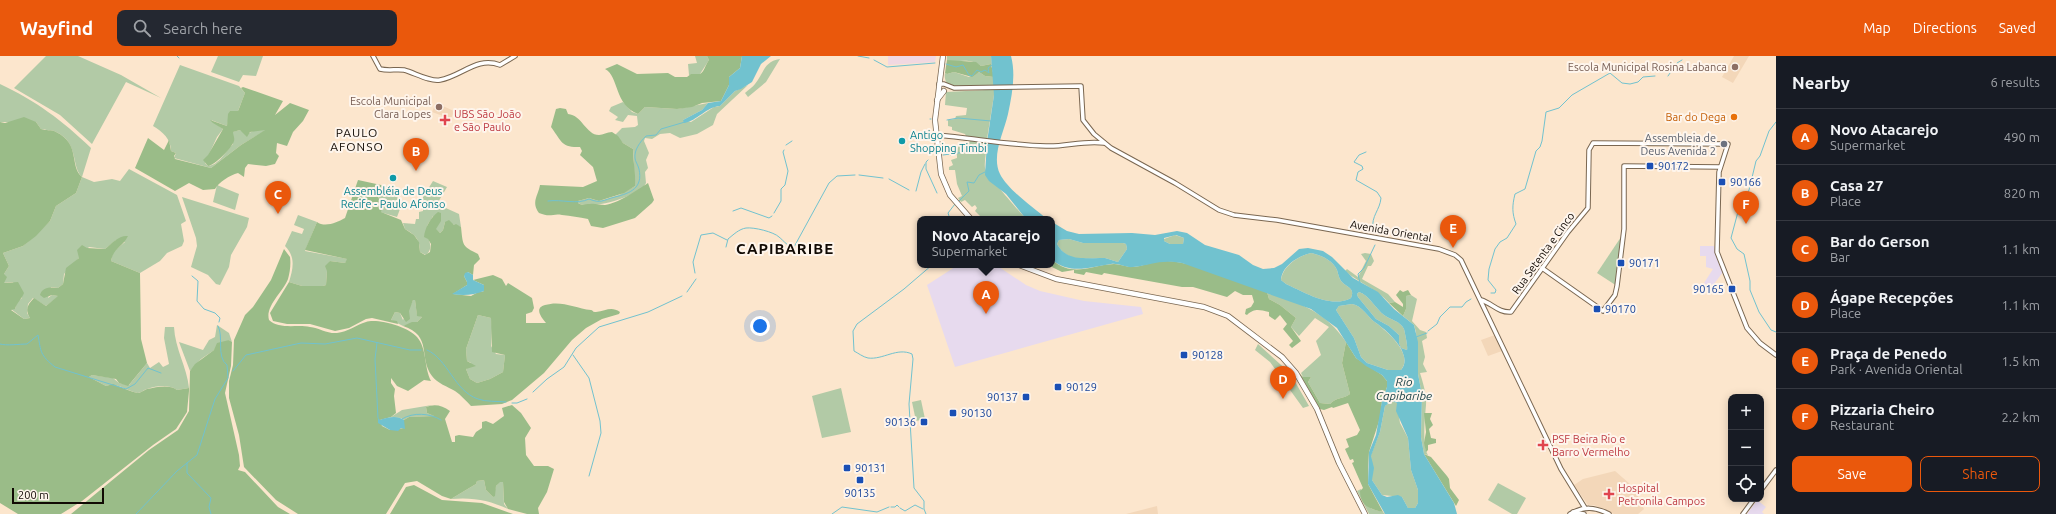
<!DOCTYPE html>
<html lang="en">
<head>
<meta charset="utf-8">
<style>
	:root { --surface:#171b24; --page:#242831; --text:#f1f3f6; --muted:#9ea1a6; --line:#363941; --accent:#ea580c }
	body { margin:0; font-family:Ubuntu,sans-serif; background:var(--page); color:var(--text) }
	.controls { position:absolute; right:12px; bottom:12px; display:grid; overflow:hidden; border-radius:8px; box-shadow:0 2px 10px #0003 }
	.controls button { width:36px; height:36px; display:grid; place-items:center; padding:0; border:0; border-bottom:1px solid var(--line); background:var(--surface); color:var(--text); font:20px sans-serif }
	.scale { position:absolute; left:12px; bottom:10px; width:92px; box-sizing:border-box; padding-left:4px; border:2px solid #110a04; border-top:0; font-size:11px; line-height:14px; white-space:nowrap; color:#110a04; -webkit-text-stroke:3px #fef5ec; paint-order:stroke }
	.you { position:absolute; left:760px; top:270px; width:14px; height:14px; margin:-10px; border:3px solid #fff; border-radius:50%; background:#1a73e8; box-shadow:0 0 0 6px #1a73e833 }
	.badge { display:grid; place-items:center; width:26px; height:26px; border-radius:50%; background:var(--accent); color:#fff; font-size:13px; font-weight:700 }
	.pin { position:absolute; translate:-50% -33px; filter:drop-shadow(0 1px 2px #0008) }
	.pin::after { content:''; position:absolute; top:21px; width:14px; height:12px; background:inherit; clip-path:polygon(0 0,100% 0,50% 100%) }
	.popup { position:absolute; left:917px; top:160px; width:138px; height:52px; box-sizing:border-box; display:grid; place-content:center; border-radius:8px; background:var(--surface); filter:drop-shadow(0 1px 3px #0005); font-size:13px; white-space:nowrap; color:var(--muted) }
	.popup b { font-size:15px; color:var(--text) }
	.popup::after { content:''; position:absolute; left:50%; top:100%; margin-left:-8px; border:8px solid transparent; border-top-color:var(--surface) }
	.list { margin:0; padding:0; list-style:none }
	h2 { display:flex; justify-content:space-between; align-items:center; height:52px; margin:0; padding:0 16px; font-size:17px }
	h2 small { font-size:13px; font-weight:400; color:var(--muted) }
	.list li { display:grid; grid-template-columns:26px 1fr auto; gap:12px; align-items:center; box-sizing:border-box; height:56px; padding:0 16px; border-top:1px solid var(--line) }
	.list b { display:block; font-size:15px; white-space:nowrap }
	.list p { margin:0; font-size:13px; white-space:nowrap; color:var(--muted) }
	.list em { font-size:13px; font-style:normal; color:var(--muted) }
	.actions { display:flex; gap:8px; padding:12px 16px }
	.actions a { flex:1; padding:9px 0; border:1px solid var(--accent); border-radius:8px; text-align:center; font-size:14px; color:var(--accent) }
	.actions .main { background:var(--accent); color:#fff }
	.icon { flex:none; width:22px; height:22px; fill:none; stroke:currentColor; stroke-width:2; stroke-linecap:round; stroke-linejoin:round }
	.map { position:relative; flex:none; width:1776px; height:458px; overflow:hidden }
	header { display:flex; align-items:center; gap:24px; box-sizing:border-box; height:56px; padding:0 20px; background:var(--accent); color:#fff }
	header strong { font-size:19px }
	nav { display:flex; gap:22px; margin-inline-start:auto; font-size:14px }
	.search { width:280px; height:36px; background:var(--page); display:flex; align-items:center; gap:10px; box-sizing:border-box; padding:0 14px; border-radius:8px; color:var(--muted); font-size:15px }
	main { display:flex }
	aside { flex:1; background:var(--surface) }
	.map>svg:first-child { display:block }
	.commercial { fill:#e7daee }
	.industrial { fill:#f1d8e1 }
	.built { fill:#f3d7b9 }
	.green { fill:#b2caa6 }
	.forest { fill:#9abc88; fill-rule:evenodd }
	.water { fill:#71c2cf; fill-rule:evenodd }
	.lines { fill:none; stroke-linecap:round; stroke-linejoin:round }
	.stream { stroke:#71c2cf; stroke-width:1 }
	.minor-casing { stroke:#7a6751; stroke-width:5.5 }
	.major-casing { stroke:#7a6751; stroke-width:6 }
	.minor { stroke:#fff; stroke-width:3.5 }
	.major { stroke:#fff; stroke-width:4.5 }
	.education-dot { fill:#8d6e63; stroke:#fef5ec; stroke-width:1.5 }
	.food-dot { fill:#e8710a; stroke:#fef5ec; stroke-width:1.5 }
	.health-dot { fill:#e0444e; stroke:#fef5ec; stroke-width:1.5 }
	.culture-dot { fill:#0f9aa8; stroke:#fef5ec; stroke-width:1.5 }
	.worship-dot { fill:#6b7280; stroke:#fef5ec; stroke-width:1.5 }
	.transit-dot { fill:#1a4fb4; stroke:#fef5ec; stroke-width:1.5 }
	.labels { text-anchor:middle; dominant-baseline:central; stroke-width:4; stroke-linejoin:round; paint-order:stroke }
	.education-label { font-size:11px; fill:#785e54; stroke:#fef5ec; text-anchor:end }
	.health-label { font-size:11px; fill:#be3a42; stroke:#fef5ec; text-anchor:start }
	.food-label { font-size:11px; fill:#c56008; stroke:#fef5ec; text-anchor:end }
	.culture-label { font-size:11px; fill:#0d838f; stroke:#fef5ec; text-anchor:start }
	.worship-label { font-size:11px; fill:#5b616d; stroke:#fef5ec; text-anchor:end }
	.transit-label { font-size:11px; fill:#164399; stroke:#fef5ec; text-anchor:start }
	.street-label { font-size:11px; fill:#110a04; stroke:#fef5ec }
	.neighbourhood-label { font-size:12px; letter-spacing:1px; fill:#110a04; stroke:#fef5ec }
	.water-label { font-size:12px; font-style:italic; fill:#1c4348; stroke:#fef5ec }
	.district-label { font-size:15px; font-weight:bold; letter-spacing:1px; fill:#110a04; stroke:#fef5ec }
</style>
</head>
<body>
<header>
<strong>Wayfind</strong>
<div class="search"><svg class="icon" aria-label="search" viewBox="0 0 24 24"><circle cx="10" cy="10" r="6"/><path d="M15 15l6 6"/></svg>Search here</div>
<nav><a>Map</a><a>Directions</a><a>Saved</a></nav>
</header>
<main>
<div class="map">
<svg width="1776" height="458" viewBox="0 0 1776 458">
	<rect width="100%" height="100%" fill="#fce6cd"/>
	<g class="commercial">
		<polygon points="1700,190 1714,190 1723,216 1711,232 1704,227 1713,213 1706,211 1706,200 1700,200"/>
		<polygon points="958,209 996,209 1026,229 1040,235 1084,245 1141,251 1143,258 955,311 927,229"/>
		<polygon points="1757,444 1766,451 1762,456 1764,458 1747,458"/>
	</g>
	<polygon class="industrial" points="888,0 936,0 935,6 888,9"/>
	<g class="built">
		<polygon points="1734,0 1749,0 1733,27 1722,21"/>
		<polygon points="436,47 454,55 451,63 432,56"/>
		<polygon points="1495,279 1502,295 1488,300 1481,284"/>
		<polygon points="1615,415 1638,435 1638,442 1644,453 1638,458 1614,458 1594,449 1588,449 1574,429 1583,423"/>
		<polygon points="1157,450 1158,458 1126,458"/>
	</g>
	<g class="green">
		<polygon points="46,0 78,0 121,19 161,42 126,26 92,88 60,59 14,32"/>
		<polygon points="218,0 263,0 256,20 243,19 239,26 211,16"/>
		<polygon points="695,0 707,0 709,4 700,18 689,19 688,8 697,7"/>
		<path d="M 947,0 L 991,0 L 992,10 L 991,8 L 981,10 C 968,0 956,8 947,4 Z"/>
		<path d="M 780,3 L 766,26 L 748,41 L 745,37 C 748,34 753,31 755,28 C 764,17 764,5 780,3 Z"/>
		<path d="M 180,9 L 239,30 L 245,37 L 238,55 L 230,55 L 227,70 L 211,64 L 223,73 L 217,81 L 205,107 L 208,110 C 219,109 226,95 233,88 L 232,76 L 240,74 L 249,77 L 255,74 L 266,74 L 241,89 L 211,112 L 174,102 L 176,97 L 171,95 C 171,83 163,76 153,70 Z"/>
		<path d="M 954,16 L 969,21 L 979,16 L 985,20 L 994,21 L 994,39 L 987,83 L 966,80 L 965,78 L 952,74 L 952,71 L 948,70 L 948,64 L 955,63 L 956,60 L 966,59 L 967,52 L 945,49 L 946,36 L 986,34 L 986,29 L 952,31 C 946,28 944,23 945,17 L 947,18 Z"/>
		<path d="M 0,28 C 36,45 62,64 91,92 L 82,121 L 94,126 L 112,123 L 120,125 L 129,113 L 177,139 L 186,165 L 181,168 L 184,185 L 182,190 L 167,197 L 160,205 L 140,217 L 111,205 L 113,196 L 125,186 L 116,184 L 105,193 L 89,191 L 64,218 L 63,228 L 58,232 L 51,231 L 48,242 L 52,239 L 59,240 L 46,250 L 33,242 L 28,248 L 27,257 L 30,262 L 24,263 L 11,253 L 15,253 L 17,246 L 22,242 L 13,226 L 3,227 L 4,218 L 9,210 L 3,197 L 23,190 L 30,184 L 50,165 L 56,150 L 76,137 L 82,121 C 71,111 79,86 56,76 C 51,73 46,75 41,73 L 36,66 L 0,66 Z"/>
		<path d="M 748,29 L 717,58 L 713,69 L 697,78 L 680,82 L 670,77 L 660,78 L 652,83 L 645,82 L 644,85 L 649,97 L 646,104 L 648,112 L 645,116 L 646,127 C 640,140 591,155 578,147 L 578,145 L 589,142 L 599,145 L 606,143 L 619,139 L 635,130 L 633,93 L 623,87 L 615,79 L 622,72 L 635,71 L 638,69 L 637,60 L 628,59 L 623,66 L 615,64 L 618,61 L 609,55 L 611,51 L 623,46 L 632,56 L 638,58 L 645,51 L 677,53 L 708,47 L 702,54 L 683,64 L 691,66 L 714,51 L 720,50 L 735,35 Z"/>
		<path d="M 971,84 L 987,87 C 987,94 984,104 985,112 C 986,118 1019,155 1026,163 L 987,163 L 985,161 L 983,163 L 975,155 L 977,152 L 975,149 L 972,151 L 965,144 L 961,146 L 958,142 L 962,140 L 957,128 L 955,114 L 949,114 L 949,111 L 953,109 L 951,104 L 957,102 L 957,99 L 950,100 L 950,97 L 956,97 L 959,89 L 964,90 L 965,87 L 968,88 Z"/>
		<path d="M 433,125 L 447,131 L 437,148 L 459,158 L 461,171 L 445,166 L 443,174 L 440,177 L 435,173 L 433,160 C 432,163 429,166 428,168 C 423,180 437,190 426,199 L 420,196 C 420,184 416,179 405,173 L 403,167 L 415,168 L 416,163 L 419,163 L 419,156 L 423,155 L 423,137 L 428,133 Z"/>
		<polygon points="217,129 239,138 235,154 213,146"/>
		<polygon points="381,129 397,133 395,140 403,145 397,161 380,156 380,144 377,137 381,134"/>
		<polygon points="182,141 249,162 247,171 231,199 229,211 220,229 216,228 208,219 191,211 197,190 196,182"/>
		<path d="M 298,159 L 317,166 L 305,195 L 348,203 L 345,207 L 330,205 L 327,215 L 326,229 L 323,230 L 302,230 L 289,226 C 293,213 296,201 285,190 L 292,175 L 302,178 L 304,173 L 294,169 Z"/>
		<polygon points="1175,179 1184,182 1183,188 1170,188 1164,185 1164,183"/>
		<polygon points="1621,181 1623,183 1617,230 1597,217"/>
		<path d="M 1069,183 L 1083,187 L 1123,187 L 1126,188 L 1127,193 L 1118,206 C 1113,205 1110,203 1105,202 C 1086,201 1069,209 1057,188 L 1059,184 Z"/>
		<path d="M 1311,197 C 1320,199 1333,204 1337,214 C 1338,217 1339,223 1342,226 C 1348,232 1355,232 1351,242 C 1331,253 1304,236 1286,228 L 1281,224 C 1283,210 1298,200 1311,197 Z"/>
		<path d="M 1365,197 L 1371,198 L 1374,205 L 1371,210 L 1368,210 L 1362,223 L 1388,238 L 1395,246 L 1389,247 C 1377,233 1359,227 1345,215 L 1347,213 L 1358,221 L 1366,205 L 1361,198 Z"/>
		<path d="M 1267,236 C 1300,247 1326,256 1346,286 L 1342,307 L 1350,338 C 1344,343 1336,341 1330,348 L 1320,347 L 1308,326 L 1311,321 L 1303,321 L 1301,317 L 1321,299 L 1316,285 L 1329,271 L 1315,262 L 1299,280 L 1291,271 L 1296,262 L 1280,249 L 1269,243 Z"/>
		<path d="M 1359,236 C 1369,239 1376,253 1384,259 C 1391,264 1400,265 1404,273 C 1405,278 1408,290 1407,294 L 1401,292 L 1399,287 L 1399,279 L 1389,270 L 1376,263 L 1358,241 L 1357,238 Z"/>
		<path d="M 1411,239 L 1417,243 L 1412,265 L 1420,274 L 1426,276 L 1427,282 L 1422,285 L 1425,301 L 1423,308 L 1427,316 L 1420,317 C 1423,327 1427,339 1426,349 C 1425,361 1422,389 1428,399 L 1424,398 L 1421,381 L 1422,339 L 1418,318 L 1416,276 L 1414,269 L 1403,260 L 1406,253 L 1406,240 Z"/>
		<polygon points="413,244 415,244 417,259 422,261 417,266 403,270 391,264 395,256 400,257 403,264"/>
		<path d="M 1352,248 C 1362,249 1368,262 1376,267 C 1388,276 1414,299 1401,314 L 1388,314 L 1367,307 L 1361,301 L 1354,282 L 1336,254 L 1339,250 Z"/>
		<polygon points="478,259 491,262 492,271 491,290 496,298 505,299 503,316 490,323 477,327 470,323 466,313 471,307 467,305 466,293"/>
		<polygon points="217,269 229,277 232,286 229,284 201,303 190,315 179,286 203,294 209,284 215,281"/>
		<path d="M 165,271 L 174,271 C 175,293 187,311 189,332 L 177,334 C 168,328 157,330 147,333 C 143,334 141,337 138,337 C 126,335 118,326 106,330 L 89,321 L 92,319 L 113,322 L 119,327 L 129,329 L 147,307 L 150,312 L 159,306 L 163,311 L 169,308 L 164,282 Z"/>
		<polygon points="1258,288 1290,317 1309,350 1303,352 1270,306 1255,294"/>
		<polygon points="841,332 851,376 822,382 812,340"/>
		<polygon points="921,344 925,363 916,365 912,346"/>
		<polygon points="1392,345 1397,347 1400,367 1408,382 1411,414 1418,434 1418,447 1415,452 1408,452 1402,441 1382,439 1372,424 1371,399 1380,376 1385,350"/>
		<polygon points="432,349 426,351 427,357 435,360 409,361 404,364 401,362 391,361 402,354"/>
		<path d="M 484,424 L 486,434 L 493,441 L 496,430 L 500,425 L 503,426 L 504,448 L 508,453 C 489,444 472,441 451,443 L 476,428 L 477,425 Z"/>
		<polygon points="1498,427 1526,442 1517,458 1512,458 1488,444"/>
		<polygon points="1361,433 1362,445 1372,453 1383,456 1385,458 1369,458 1357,435"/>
	</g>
	<g class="forest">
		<path d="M 707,0 L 742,0 L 740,12 L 729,21 L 729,29 L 721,45 L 702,47 L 692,51 L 677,53 L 645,51 L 638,58 C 614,49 619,20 605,13 L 617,8 L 637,18 L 668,17 L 675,21 L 687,21 L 691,18 L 700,18 C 705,15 705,9 709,4 Z"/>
		<polygon points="947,4 976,6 981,10 991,8 994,21 985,20 979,16 972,21 954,16 947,18 945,17"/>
		<path d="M 243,31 L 283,45 L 275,59 L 290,47 L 309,54 L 303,65 L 293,76 L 287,90 L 277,87 L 276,97 L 279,100 L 275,108 L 266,110 L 248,108 L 245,112 L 244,121 L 238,117 C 230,119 218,127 215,133 L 203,134 L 189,127 L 175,135 L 135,112 L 148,82 L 164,94 L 169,84 L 171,95 L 176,97 L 174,100 L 175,103 L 211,112 L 241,89 L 265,74 L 250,76 L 247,81 L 240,74 L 233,76 C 233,79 235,82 234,85 C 232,92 215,109 208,110 L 203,104 L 208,99 L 223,73 L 213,67 L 210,64 L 227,70 L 228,58 L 230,55 L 238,55 C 239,53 244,39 245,37 L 241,32 Z"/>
		<path d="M 560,52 L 566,53 L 568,58 C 582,59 586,79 599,79 C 603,79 607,76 612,76 L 618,80 L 623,87 L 633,93 C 633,106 636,117 635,130 L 624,137 L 605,143 L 599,145 L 589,142 L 578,145 L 578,147 C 582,150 585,148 590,148 C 594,147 600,149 605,149 C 619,147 637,134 648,127 L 654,144 L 652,147 L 635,162 L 603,172 L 591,170 L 588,163 C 579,161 571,160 562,159 C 553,157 551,162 539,157 C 531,146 538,140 540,129 L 583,131 L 597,125 L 593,111 L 580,99 L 582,95 L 580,91 C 561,92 561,84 551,71 L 556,53 Z"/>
		<path d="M 24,61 L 36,66 L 41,73 C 46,75 51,73 56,76 C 81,88 69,110 82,121 L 76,137 L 56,150 L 50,165 L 36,180 L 23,190 L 3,197 L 9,210 L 4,218 L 7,221 L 4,227 L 18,226 L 24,237 C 22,243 17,246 15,253 L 11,254 L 24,263 L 30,262 C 25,254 27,249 34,242 L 46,250 L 58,240 L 52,239 L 44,242 L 40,239 C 42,231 51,231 58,232 L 63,228 L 66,212 L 79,202 L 77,194 L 82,189 L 87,192 L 105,193 C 112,187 119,179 128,180 C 122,192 114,191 111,205 L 140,217 L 141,283 L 147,307 L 128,330 L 119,327 L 116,323 L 92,319 L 89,321 L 106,330 L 113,328 C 118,330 134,337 139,337 C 142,336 144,334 147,333 C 157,331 169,328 177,334 L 189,332 L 189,335 L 187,356 L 176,373 L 153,389 L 82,445 L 61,458 L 18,458 L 0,447 L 0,66 L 5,67 Z"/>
		<path d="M 358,124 L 381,129 L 381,134 L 377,137 L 382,152 L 381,156 L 401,164 L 405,173 L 414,179 L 419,186 L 420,196 L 425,199 L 430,196 L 431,188 L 428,183 L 424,181 C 425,172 430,162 438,156 L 441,157 L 441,165 L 436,173 L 440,177 L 443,174 L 445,166 L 449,164 L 454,169 L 456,168 L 461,171 C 463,190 462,190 478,198 L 480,203 L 474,209 L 473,219 L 468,216 L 464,220 L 467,226 L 467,229 L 453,238 L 471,240 L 480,235 L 481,236 L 484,235 L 484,229 L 473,224 L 493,219 L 502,223 L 506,230 L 508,227 L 532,242 L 534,252 L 532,256 L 526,258 L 526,267 L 546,267 C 541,261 534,252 545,249 C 561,244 575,252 591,254 C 594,255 592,256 596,256 C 606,255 611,250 620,256 L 619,258 L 602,263 L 586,272 L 572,284 L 544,317 L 512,344 L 502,348 L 471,350 C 466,345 461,339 455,335 C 448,331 437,327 432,320 C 418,301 433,280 403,270 L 412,266 L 417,266 L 422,261 L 417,260 L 415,244 L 413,244 L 409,255 L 410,263 L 406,266 L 400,257 L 395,256 L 391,264 L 397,265 L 398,268 L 372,262 L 366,263 L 349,272 L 335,275 L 310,268 L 287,268 L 273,265 L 270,257 L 289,226 L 302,230 L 323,230 L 326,229 L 327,215 L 325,210 L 330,205 L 345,207 L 347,203 L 305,194 L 317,166 C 325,172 338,166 345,162 ZM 478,259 L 491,262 L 492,296 L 505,299 L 503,316 L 490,323 L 477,327 L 470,323 L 466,313 L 476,310 L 467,305 L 466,293 Z"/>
		<path d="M 284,193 L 290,201 C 291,208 290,216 288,223 C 283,236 265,250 269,264 C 279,274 298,268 310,271 C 319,272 328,278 337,277 C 348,276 356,269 366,266 C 377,262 409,271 417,281 C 427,292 424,312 431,325 L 424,324 L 408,335 L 397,330 L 391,322 L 391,327 L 395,333 L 394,340 L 396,357 L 391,361 L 380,364 L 382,370 L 390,374 L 404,372 L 404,364 L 409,361 L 434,360 L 427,357 L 426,351 C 434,348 442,349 450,355 L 445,363 L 452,386 L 455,386 L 455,380 L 459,379 L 473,381 L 476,376 L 482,372 L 482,366 L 486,365 L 493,368 L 504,360 L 502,352 L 512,349 L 521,357 L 531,372 L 525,382 L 526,399 L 534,410 L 548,410 L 554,413 L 547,436 L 538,452 L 539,458 L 527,458 L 508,453 L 504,446 L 503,426 L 500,426 L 496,430 L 495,440 L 493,441 L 486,434 L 484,424 L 477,425 L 476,428 L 451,443 L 442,440 L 417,425 L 405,427 L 386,458 L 298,458 L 276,444 L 244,411 L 239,379 L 229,342 L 229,325 L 233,309 L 234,284 L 245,259 L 253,251 L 271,224 Z"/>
		<path d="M 1052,204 C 1074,222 1090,209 1114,208 C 1120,208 1126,211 1132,211 C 1144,211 1155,203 1168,205 C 1198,207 1238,226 1267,236 L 1269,243 L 1280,249 L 1296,262 L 1291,271 L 1301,285 L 1292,292 L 1289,289 L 1293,285 L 1283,273 L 1287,268 L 1280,259 L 1275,264 L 1269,260 L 1269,256 C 1259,254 1255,252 1247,259 L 1245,258 L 1246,253 L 1251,251 L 1254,246 L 1252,239 L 1243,239 L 1235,235 L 1227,241 L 1193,231 L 1182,231 L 1104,217 L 1102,219 L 1086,216 L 1084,219 L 1074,217 L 1074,214 L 1062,216 L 1048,209 L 1052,209 Z"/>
		<polygon points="1400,234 1403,236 1408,234 1411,239 1406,240 1406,253 1403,260 1389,247 1395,246 1403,251 1403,248 1396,239"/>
		<polygon points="229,284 232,286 231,310 225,337 239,399 240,410 238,414 245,416 278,451 290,458 71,458 149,394 178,374 189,355 190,315 195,308 214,294 217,287"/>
		<path d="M 1346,286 L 1356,302 L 1382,319 L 1387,325 L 1387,331 L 1382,345 L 1380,362 L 1369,396 L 1368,411 L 1368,428 L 1383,456 C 1370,453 1360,450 1360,435 L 1363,432 L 1352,407 L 1354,406 L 1353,403 L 1350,404 L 1345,393 L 1349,391 L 1346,383 L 1357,379 L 1360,374 L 1348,347 L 1333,352 L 1332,351 L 1324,354 L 1320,353 L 1299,317 L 1303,321 L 1311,321 L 1308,326 L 1320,347 L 1330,348 C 1336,341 1344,343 1350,338 L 1342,307 Z"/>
		<polygon points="1424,357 1432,357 1430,363 1433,369 1429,373 1431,382 1436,383 1436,387 1428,389 1428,394 1426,396 1424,387 1426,376"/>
		<polygon points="1424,398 1431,401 1447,420 1449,423 1450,432 1459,444 1456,450"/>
		<polygon points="414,429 442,444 482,447 513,458 390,458 406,431"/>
	</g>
	<g class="water">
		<path d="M 742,0 L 771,0 L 761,8 L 752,26 L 741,33 L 735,35 L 720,50 C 706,51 697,65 684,67 L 683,64 L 702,54 L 708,47 L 721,45 L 729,29 L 729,21 L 740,12 Z"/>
		<path d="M 991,0 L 1011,0 C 1016,19 1012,39 1008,58 C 1004,76 991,100 1000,118 C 1008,134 1033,151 1047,163 L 1026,163 L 1006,138 L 989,125 L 985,119 L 987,86 L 994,39 Z"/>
		<path d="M 1052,166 L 1067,175 L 1079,178 L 1132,177 L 1155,179 L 1177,175 L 1187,177 L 1205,189 L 1239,199 L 1253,209 L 1263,213 L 1274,212 L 1282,208 L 1299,193 L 1308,192 L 1323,195 L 1332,201 L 1353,222 L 1378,236 L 1394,253 L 1414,269 L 1418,286 L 1418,318 L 1422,339 L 1421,381 L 1424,398 L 1454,447 L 1457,458 L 1385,458 L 1368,428 L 1369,396 L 1376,379 L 1382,345 L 1387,331 L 1387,325 L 1382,319 L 1366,310 L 1356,302 L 1337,272 L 1311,253 L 1182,207 C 1159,203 1153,209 1133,211 C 1126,212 1119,207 1111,208 C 1090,211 1071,219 1052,204 ZM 1176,179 L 1184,182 L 1183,188 L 1170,188 L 1164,185 L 1164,182 ZM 1069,183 L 1083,187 L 1123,187 L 1126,188 L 1127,193 L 1118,206 C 1113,205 1110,203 1105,202 C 1086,201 1068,207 1057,188 L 1059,184 ZM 1311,197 C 1320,199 1333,204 1337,214 C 1338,217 1339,223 1342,226 C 1348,232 1355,232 1351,242 C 1331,253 1304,236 1286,228 L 1281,224 C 1282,210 1298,200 1311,197 ZM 1359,236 C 1369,239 1376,253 1384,259 C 1391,264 1400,265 1404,273 C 1405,278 1408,290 1407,294 L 1401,292 L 1399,287 L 1399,279 L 1389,270 L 1376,263 L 1358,241 L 1357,238 ZM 1352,248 C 1362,249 1368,262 1376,267 C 1388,275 1414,299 1401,314 L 1388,314 L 1367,307 L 1361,301 L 1354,282 L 1336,254 L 1339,250 ZM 1392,345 L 1397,347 L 1396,355 L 1408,382 L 1411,414 L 1418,434 L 1418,447 L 1415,452 L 1408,452 L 1402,441 L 1398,439 L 1387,441 L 1382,439 L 1372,424 L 1374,412 L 1371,400 L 1380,376 L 1385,350 Z"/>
		<path d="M 468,216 L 473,219 L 473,224 L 484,229 L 484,235 C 474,239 464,240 452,238 L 467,229 L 467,226 L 464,220 L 465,217 Z"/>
		<path d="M 378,362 L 380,364 C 387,361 398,359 404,364 L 405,373 L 401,372 L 398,375 L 390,374 L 378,367 Z"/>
	</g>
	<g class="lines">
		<g class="stream">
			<polyline points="177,0 179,2"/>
			<polyline points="858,0 869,2"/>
			<polyline points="874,4 887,11 935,7"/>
			<polyline points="946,8 956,11 963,9 969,19 972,20 977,14 981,16 985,14 989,17 988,12 992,9"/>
			<polyline points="1668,20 1677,7 1682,4"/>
			<polyline points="930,63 931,63"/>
			<polyline points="947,64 958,62 991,65"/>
			<polyline points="1776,66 1769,75 1760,100 1756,105 1749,134 1739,152 1731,182 1737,193 1744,198 1750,225 1750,234 1759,256 1771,274 1776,276"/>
			<polyline points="786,89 792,85"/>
			<path d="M 1366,96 L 1359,99 L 1354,106 L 1362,110 L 1363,113 L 1358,116 L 1356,124 L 1377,136 L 1381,142 C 1380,154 1371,160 1373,173 L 1376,175"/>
			<polyline points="943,99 988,93"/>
			<polyline points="928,104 926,106 926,113 937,137"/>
			<polyline points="859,119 883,122"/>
			<polyline points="889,123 909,134"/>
			<polyline points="916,135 921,116 925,108"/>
			<path d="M 548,145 C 562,143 577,149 589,143 C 601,148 603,144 615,141 C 631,137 643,132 639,113 C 638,109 635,105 635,102 C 634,94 640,86 646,80 L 656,79 L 661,73 L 685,66"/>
			<polyline points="958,146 969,135 967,126 974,127 979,119 985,116"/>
			<polyline points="733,155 741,152 769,162 772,160"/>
			<polyline points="774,157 781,145 781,133 785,129 788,115 783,96 784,94"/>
			<polyline points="950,163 948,157 955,148"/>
			<path d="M 726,191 L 728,183 C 733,179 739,173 746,172 C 754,171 774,176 779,181 C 784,185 788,191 794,191 L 829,127 L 837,120 L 855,119"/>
			<polyline points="943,209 945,209"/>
			<polyline points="695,217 693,206 701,179 713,177 727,184"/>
			<polyline points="192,220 198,225 197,245 204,253 215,257 220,262 219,266"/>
			<polyline points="1360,227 1358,218 1364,212 1375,189"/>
			<polyline points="687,236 696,223"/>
			<path d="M 1491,237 L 1495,237 L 1496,234 L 1488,224 L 1489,213 L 1495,193 L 1500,186 L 1507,182 L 1516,168 C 1512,157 1512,150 1515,138 L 1525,133 L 1536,95 L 1540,91 L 1542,85 L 1546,56 L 1559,52 L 1572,39 L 1610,17 L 1622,27 L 1630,28 L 1638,26 L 1643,21 L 1655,20"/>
			<polyline points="1428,275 1437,268 1440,261 1450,251 1462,251 1466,246 1471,243"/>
			<polyline points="1416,281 1427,277"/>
			<polyline points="377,287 375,303 378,362"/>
			<path d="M 0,288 C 6,290 20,288 27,288 L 38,279 C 41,296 40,299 55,311 L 126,333 L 135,328 L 148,312 L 161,317"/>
			<path d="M 427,294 C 448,303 454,335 478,343 C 486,346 497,345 506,346"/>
			<polyline points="573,299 589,322 600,365 601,377 589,420"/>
			<polyline points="233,315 246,299 301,287 325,288 357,282 410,294 421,294"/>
			<polyline points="533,336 547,323 564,311 576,292 599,271 648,256 682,240"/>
			<polyline points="512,347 517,347 527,343"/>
			<path d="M 402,363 C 413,356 430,357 441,364"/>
			<polyline points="187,407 187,417 211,442 209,451 211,458"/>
			<polyline points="891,451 895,451 897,449 899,451"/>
			<polyline points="900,452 905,455 915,449 923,453"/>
			<path d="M 136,458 L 177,415 L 197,399 L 215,343 L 228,322 L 227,309 C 216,301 224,280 218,270"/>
			<polyline points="832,458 842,451 877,456 889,451"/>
			<path d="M 926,458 L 924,453 L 924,445 L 914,432 L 909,348 L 913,303 L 912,298 C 897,291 883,304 868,302 C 863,301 858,297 854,295 L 853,275 L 857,268 L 904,233 L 932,209"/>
		</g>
		<g class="minor-casing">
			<g id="minor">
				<path d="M 373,0 L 380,13 C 388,15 396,13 404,14 C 415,17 430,26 440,24 C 462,20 477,0 500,9 L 515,0"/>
				<polyline points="939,28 944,28 954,32 1081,30 1083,64 1094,78 1111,92 1175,127 1219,154 1234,159 1277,164 1439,193 1455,199 1461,204 1561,413 1585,452"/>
				<path d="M 936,79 C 973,82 1009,89 1046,90 C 1065,91 1084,84 1104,87"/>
				<polyline points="1542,212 1603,255 1615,239 1617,230 1624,173 1624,110 1720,111"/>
				<path d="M 1481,244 C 1492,247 1498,257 1511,256 L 1568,176 L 1588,152 L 1589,94 L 1593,87 L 1728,88 L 1719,116 L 1717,196 L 1747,272 L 1760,287 L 1776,299"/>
				<polyline points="1761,434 1776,414"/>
				<polyline points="1573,456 1584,458"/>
				<path d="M 1570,458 C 1584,450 1595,451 1609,458"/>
				<polyline points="1743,458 1754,443"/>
			</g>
		</g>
		<g class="major-casing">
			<g id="major">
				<polyline points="943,0 935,64 941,118 950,139 971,163"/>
				<polyline points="937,44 944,35"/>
				<polyline points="1019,209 1056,223 1204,251 1228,260 1282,301 1296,317 1317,353 1339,407 1365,458"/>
			</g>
		</g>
		<use href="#minor" class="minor"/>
		<use href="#major" class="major"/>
	</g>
	<g class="education-dot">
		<circle cx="1735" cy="11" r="4"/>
		<circle cx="439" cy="51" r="4"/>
	</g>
	<circle class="food-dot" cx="1734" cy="61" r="4"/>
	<g class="health-dot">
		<path d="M443 58h4v4h4v4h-4v4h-4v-4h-4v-4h4z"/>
		<path d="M1541 383h4v4h4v4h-4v4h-4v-4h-4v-4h4z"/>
		<path d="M1607 432h4v4h4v4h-4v4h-4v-4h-4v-4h4z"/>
	</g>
	<g class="culture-dot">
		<circle cx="902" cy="85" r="4"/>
		<circle cx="393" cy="122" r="4"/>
	</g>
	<circle class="worship-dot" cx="1724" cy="88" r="4"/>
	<g class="transit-dot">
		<rect x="1646" y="106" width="8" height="8" rx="2"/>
		<rect x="1718" y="122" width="8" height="8" rx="2"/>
		<rect x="1617" y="203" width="8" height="8" rx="2"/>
		<rect x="1728" y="229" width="8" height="8" rx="2"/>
		<rect x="1593" y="249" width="8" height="8" rx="2"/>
		<rect x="1180" y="295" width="8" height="8" rx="2"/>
		<rect x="1054" y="327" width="8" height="8" rx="2"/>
		<rect x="1022" y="337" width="8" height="8" rx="2"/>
		<rect x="949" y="353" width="8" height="8" rx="2"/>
		<rect x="920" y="362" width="8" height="8" rx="2"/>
		<rect x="843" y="408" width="8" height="8" rx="2"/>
		<rect x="856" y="420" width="8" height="8" rx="2"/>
	</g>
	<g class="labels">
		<g class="education-label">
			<text x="1727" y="11">Escola Municipal Rosina Labanca</text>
			<text x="431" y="45">Escola Municipal<tspan x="431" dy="13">Clara Lopes</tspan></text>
		</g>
		<g class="health-label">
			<text x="454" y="58">UBS São João<tspan x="454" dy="13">e São Paulo</tspan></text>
			<text x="1552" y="383">PSF Beira Rio e<tspan x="1552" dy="13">Barro Vermelho</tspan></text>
			<text x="1618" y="432">Hospital<tspan x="1618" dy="13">Petronila Campos</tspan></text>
		</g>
		<g class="food-label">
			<text x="1726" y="61">Bar do Dega</text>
		</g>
		<g class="culture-label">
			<text x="910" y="79">Antigo<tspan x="910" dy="13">Shopping Timbi</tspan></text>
			<text x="393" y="135" text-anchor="middle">Assembléia de Deus<tspan x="393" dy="13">Recife - Paulo Afonso</tspan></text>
		</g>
		<g class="worship-label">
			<text x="1716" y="82">Assembleia de<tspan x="1716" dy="13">Deus Avenida 2</tspan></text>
		</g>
		<g class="transit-label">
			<text x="1658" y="110">90172</text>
			<text x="1730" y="126">90166</text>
			<text x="1629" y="207">90171</text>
			<text x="1724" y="233" text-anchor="end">90165</text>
			<text x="1605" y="253">90170</text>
			<text x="1192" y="299">90128</text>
			<text x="1066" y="331">90129</text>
			<text x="1018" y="341" text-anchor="end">90137</text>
			<text x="961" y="357">90130</text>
			<text x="916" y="366" text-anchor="end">90136</text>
			<text x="855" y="412">90131</text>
			<text x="860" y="437" text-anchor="middle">90135</text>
		</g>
		<g class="street-label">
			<text transform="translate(1391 175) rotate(10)">Avenida Oriental</text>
			<text transform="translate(1543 197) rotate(-54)">Rua Setenta e Cinco</text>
		</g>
		<g class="neighbourhood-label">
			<text x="357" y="76">PAULO<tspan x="357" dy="14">AFONSO</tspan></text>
		</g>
		<g class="water-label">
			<text x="1404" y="325">Rio<tspan x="1404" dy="14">Capibaribe</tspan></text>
		</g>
		<g class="district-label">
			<text x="785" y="192">CAPIBARIBE</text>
		</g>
	</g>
</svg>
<div class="controls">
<button>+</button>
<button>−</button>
<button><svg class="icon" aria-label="locate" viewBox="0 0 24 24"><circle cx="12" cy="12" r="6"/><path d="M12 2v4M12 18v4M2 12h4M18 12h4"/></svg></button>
</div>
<div class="scale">200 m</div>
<div class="you"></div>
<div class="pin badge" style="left:986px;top:258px">A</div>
<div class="popup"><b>Novo Atacarejo</b>Supermarket</div>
<div class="pin badge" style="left:416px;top:115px">B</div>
<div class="pin badge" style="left:278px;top:158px">C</div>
<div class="pin badge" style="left:1283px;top:343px">D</div>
<div class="pin badge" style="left:1453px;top:192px">E</div>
<div class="pin badge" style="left:1746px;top:168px">F</div>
</div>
<aside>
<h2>Nearby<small>6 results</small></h2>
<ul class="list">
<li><span class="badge">A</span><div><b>Novo Atacarejo</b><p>Supermarket</p></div><em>490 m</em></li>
<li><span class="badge">B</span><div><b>Casa 27</b><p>Place</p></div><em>820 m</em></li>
<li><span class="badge">C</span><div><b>Bar do Gerson</b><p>Bar</p></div><em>1.1 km</em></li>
<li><span class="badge">D</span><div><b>Ágape Recepções</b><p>Place</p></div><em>1.1 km</em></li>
<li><span class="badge">E</span><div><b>Praça de Penedo</b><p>Park · Avenida Oriental</p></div><em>1.5 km</em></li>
<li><span class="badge">F</span><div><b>Pizzaria Cheiro</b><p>Restaurant</p></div><em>2.2 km</em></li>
</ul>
<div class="actions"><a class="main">Save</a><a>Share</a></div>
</aside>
</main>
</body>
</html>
